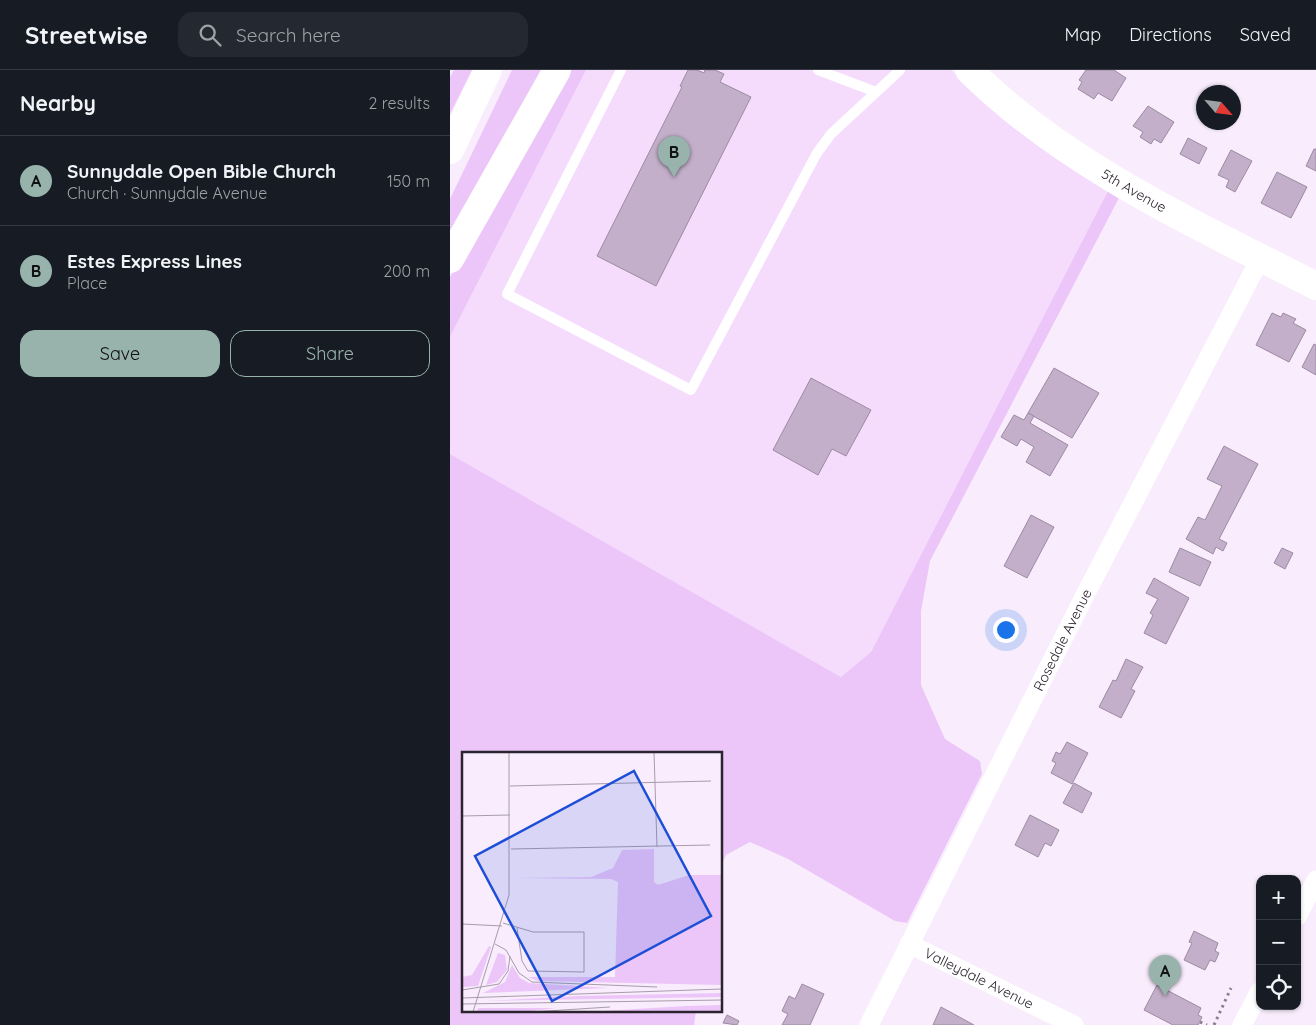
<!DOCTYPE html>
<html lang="en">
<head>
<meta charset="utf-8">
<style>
	:root { --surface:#171b24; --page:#242831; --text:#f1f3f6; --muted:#9ea1a6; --line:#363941; --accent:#97b3ac }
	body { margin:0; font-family:Quicksand,sans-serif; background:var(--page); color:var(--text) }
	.controls { position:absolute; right:15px; bottom:15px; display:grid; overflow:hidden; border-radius:10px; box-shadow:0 1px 4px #0004 }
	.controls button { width:45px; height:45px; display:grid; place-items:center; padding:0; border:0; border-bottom:1px solid var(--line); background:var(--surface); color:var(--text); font:25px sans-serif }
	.compass { position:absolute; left:746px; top:15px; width:45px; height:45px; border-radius:50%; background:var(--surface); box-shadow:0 1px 4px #0004; rotate:118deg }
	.you { position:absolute; left:555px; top:559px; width:18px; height:18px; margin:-12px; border:4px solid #fff; border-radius:50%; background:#1a73e8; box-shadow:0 0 0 8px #1a73e833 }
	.badge { display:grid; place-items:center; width:32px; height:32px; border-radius:50%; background:var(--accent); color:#111; font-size:16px; font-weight:700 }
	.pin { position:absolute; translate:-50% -41px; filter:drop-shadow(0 1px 2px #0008) }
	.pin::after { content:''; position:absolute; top:26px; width:18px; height:15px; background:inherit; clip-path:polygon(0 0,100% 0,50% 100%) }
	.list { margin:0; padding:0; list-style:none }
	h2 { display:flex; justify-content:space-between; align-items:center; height:65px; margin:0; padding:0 20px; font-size:21px }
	h2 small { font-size:16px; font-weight:400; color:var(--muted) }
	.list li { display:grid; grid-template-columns:32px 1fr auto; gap:15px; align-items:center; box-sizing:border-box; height:90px; padding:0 20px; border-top:1px solid var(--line) }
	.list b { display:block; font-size:19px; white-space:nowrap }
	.list p { margin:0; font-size:16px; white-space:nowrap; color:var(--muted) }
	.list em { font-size:16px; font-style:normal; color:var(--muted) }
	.actions { display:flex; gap:10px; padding:15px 20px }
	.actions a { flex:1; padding:11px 0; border:1px solid var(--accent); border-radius:15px; text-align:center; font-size:18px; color:var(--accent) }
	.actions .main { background:var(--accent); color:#111 }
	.icon { flex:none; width:28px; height:28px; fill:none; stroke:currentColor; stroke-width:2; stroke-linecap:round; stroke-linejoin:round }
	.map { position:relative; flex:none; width:866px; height:955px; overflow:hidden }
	header { display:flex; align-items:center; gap:30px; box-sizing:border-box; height:70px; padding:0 25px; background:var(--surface); border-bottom:1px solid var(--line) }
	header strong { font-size:24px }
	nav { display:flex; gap:28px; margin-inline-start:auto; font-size:18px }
	.search { width:350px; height:45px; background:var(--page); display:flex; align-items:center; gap:12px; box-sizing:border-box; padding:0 18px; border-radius:15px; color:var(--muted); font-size:19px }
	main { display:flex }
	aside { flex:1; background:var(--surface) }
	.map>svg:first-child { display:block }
	.built { fill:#f5dcfd }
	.green { fill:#ecc6f8 }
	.building { fill:#c3afc9; stroke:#9d8aa3 }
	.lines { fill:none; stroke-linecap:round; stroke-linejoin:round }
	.path { stroke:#8a808d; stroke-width:3; stroke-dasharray:2.5 4; stroke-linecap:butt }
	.lane { stroke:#fff; stroke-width:10 }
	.street { stroke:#fff; stroke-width:19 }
	.secondary { stroke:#fff; stroke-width:28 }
	.highway { stroke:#fff; stroke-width:28 }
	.labels { text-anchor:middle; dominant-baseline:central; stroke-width:4; stroke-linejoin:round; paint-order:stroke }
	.street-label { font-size:14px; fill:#2b232d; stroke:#fff }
	.inset-road { fill:none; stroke:#a79caa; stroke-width:1 }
	.view { fill:#1d4ed8; fill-opacity:0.15; stroke:#1d4ed8; stroke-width:2.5 }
	.inset-edge { fill:none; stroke:#2b232d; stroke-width:2.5 }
</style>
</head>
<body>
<header>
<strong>Streetwise</strong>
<div class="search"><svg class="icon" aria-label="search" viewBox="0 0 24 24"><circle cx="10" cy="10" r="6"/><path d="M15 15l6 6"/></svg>Search here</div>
<nav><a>Map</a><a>Directions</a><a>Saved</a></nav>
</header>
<main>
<aside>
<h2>Nearby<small>2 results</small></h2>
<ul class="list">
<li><span class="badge">A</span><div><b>Sunnydale Open Bible Church</b><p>Church · Sunnydale Avenue</p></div><em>150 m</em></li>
<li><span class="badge">B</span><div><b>Estes Express Lines</b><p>Place</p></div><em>200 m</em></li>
</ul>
<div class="actions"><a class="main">Save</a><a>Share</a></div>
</aside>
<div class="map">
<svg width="866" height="955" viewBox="0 0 866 955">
	<rect width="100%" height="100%" fill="#f9edfd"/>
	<polygon class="built" points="136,0 501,0 527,25 660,117 421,582 391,607 0,384 0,267"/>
	<g class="green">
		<polygon points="4,0 22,0 0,44 0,7"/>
		<polygon points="62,0 95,0 0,169 0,129"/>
		<polygon points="118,0 136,0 0,267 0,207"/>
		<polygon points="660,117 671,124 480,491 471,541 471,615 495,669 530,691 532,704 457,853 445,851 338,789 300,772 276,785 271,796 271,684 14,684 14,941 246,941 244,955 0,955 0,384 391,607 421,582"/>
	</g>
	<g class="building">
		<polygon points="238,0 247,0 254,3 255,0 265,0 274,4 270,12 301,27 206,216 147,186 232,17 230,16"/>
		<polygon points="636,0 664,0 676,8 662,31 648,23 644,29 628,19 632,12 629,10"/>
		<polygon points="698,36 724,52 711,73 704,69 701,74 690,67 693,62 683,56"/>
		<polygon points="738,68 757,78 749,94 730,84"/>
		<polygon points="864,79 866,79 866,101 856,96"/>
		<polygon points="781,80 802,91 785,122 776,117 779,110 768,105"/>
		<polygon points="827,102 857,117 841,148 811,133"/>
		<polygon points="822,243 831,247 833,243 846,249 843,253 856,260 839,292 806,275"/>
		<polygon points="864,274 866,275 866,305 852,297"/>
		<polygon points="604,298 649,323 622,368 578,343"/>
		<polygon points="361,308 421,340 396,386 382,379 368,405 323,380"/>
		<polygon points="578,343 584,346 580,353 618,375 600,406 576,392 584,377 571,369 567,376 551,367 564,345 574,350"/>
		<polygon points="774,376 808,394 769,469 777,473 773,481 766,477 763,484 736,469 748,447 755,450 772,416 757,409"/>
		<polygon points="581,445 604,457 577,508 554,496"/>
		<polygon points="730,478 761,492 750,516 719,502"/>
		<polygon points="832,478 843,483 835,499 824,493"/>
		<polygon points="704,508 739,528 716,574 694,563 703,545 700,543 708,529 696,523"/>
		<polygon points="676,589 693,597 681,619 685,621 671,648 649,637 663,610 666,611"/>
		<polygon points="617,672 638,683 622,714 601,703 606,693 602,691 606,682 610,684"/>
		<polygon points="624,713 642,723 632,743 613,733"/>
		<polygon points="580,745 609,760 601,776 595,773 588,787 565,775"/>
		<polygon points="744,861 768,873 765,881 769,883 765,892 760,890 755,900 734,890 742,873 739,872"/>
		<polygon points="352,914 374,924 360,955 332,955 338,944 332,941 339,926 345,929"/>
		<polygon points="707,915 751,938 748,945 752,947 748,955 723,955 694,940"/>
		<polygon points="491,937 524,955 483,955"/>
		<polygon points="277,945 289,951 287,955 273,953"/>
	</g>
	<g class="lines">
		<g class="path">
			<polyline points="750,952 757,955"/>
			<polyline points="764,955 781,918"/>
		</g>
		<g class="lane">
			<polyline points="171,0 57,224 241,320 367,83 381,64 450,0"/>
			<polyline points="368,0 426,22"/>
		</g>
		<g class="street">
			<polyline points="847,847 866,810"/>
			<path id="s1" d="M 459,874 L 624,955"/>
			<path id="s2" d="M 419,955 L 634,527 L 811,187"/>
			<polyline points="792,955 810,921"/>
		</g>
		<path class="secondary" id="s3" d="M 519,0 C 616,96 745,154 866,216"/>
		<g class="highway">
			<polyline points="0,80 38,0"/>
			<polyline points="0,189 107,0"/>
		</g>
	</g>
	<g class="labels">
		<g class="street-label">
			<text stroke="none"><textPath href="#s3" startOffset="205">5th Avenue</textPath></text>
			<text stroke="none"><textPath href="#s2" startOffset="431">Rosedale Avenue</textPath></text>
			<text stroke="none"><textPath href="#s1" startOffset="78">Valleydale Avenue</textPath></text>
		</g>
	</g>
	<g transform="translate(12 682)">
		<rect width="260" height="260" fill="#f9edfd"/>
		<path d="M 192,97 L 192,130 L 196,133 L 227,123 L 260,123 L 260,233 L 76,229 L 66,225 L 153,225 L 156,130 L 149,127 L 51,126 L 129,125 L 151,116 L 160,98 ZM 27,194 L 29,195 L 16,234 L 0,235 L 0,225 L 10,223 ZM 36,201 L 43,203 L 45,218 L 35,230 L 24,233 ZM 50,213 L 58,226 L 67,231 L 147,236 L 21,241 L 43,230 ZM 260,241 L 260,245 L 23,249 L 116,244 ZM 260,253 L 260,260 L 124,260 L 223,254 ZM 16,256 L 94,256 L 62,260 L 15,259 Z" fill="#ecc6f8"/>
		<path class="inset-road" d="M 192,0 L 195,95M 48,34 L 249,29M 0,64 L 48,63M 49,97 L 248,93M 41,171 L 71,180 L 122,180 L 122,220 L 66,219 L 60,209 L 55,176M 0,172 L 40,174M 33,192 L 44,198 L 57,221 L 70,230 L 195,235M 0,238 L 37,232 L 46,219 L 48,204M 0,246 L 260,237M 0,252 L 260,248M 11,260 L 47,143 L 47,0M 69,260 L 148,255"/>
		<path class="view" d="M 172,19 L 249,164 L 90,249 L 13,104 Z"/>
		<rect width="260" height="260" class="inset-edge"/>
	</g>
</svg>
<div class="controls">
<button>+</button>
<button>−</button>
<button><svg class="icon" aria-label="locate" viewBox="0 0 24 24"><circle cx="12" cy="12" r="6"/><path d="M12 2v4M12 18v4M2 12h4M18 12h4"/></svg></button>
</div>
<svg class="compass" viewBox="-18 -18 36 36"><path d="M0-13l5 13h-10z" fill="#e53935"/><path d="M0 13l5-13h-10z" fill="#9ea1a6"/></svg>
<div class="you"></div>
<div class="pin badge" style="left:715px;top:926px">A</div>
<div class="pin badge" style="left:224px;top:107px">B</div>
</div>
</main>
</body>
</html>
